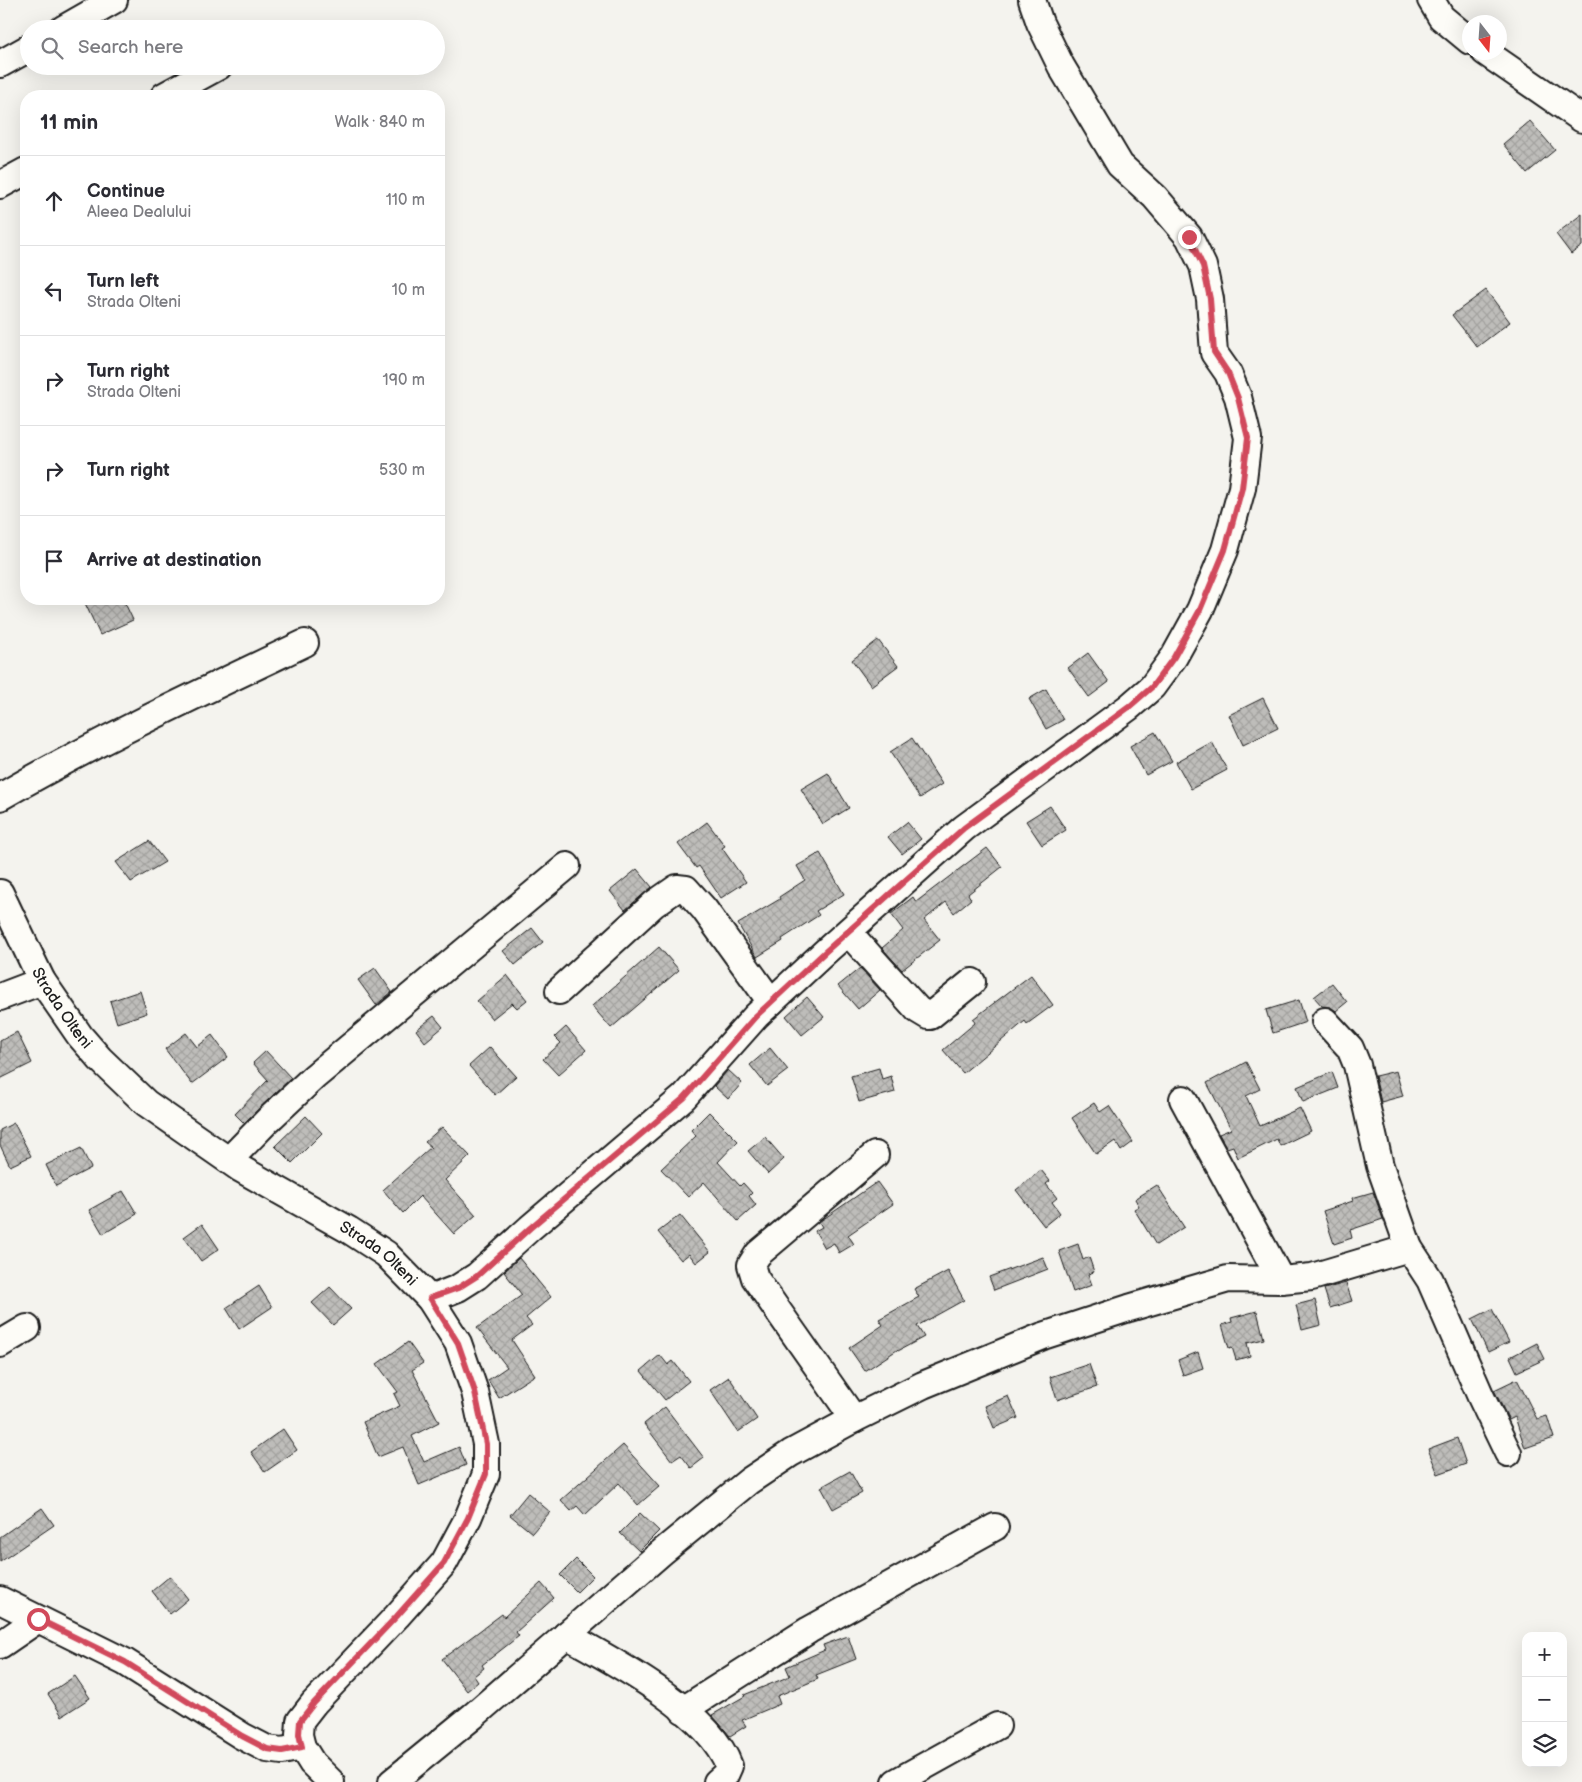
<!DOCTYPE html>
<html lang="en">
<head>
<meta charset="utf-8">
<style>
	:root { --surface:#fff; --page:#f7f7f7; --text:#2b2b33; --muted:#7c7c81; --line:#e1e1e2 }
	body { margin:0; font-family:"Balsamiq Sans",sans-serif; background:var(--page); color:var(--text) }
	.controls { position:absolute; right:15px; bottom:15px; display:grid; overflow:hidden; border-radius:10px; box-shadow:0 5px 20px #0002 }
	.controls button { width:45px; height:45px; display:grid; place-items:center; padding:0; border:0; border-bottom:1px solid var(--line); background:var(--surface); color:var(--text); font:25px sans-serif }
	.compass { position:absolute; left:1462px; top:15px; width:45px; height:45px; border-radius:50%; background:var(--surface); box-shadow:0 5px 20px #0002; rotate:163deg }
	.stop { position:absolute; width:15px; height:15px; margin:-11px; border:4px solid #d1495b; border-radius:50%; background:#fff }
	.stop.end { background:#d1495b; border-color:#fff; box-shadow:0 1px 5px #0008 }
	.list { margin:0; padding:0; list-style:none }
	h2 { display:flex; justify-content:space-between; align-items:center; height:65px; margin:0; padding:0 20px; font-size:21px }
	h2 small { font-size:16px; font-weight:400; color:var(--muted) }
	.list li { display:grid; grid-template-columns:32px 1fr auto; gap:15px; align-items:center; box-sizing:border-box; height:90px; padding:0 20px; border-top:1px solid var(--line) }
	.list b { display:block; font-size:19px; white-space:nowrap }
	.list p { margin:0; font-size:16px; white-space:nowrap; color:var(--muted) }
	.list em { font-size:16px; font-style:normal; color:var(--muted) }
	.icon { flex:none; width:28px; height:28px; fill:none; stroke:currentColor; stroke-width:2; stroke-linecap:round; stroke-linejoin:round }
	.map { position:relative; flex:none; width:1582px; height:1782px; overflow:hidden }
	.search { position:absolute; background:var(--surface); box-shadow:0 5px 20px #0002; left:20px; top:20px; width:425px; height:55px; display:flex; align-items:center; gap:12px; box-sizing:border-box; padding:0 18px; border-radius:28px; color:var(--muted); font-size:19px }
	.panel { position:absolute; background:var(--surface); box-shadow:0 5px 20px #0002; left:20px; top:90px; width:425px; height:515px; border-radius:20px }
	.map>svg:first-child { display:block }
	.building { fill:url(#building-cross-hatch); stroke:#1c1c1c }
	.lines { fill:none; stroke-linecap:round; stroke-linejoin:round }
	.minor-casing { stroke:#1c1c1c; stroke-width:30 }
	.minor { stroke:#fdfcf7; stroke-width:26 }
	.route { stroke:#d1495b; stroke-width:6 }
	.labels { text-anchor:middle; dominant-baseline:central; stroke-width:4; stroke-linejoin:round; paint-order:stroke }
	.street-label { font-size:16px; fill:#1c1c1c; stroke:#fdfcf7 }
</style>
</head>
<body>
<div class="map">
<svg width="1582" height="1782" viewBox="0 0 1582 1782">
	<defs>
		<pattern id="building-cross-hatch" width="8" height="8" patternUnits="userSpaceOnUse" patternTransform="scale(1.25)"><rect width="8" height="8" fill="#bebdba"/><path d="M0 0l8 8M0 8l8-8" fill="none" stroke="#a3a29f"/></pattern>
	</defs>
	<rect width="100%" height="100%" fill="#f4f3ee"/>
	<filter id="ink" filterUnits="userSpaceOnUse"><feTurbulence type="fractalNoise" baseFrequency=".02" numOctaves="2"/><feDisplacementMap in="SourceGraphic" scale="10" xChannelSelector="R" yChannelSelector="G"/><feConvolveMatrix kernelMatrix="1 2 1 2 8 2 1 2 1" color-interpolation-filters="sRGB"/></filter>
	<g filter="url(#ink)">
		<g class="building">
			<polygon points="1530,121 1555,150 1527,173 1503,144"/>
			<polygon points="1582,214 1582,246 1571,254 1556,234"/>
			<polygon points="1486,290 1510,322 1477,347 1452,315"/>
			<polygon points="83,599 123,599 133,620 100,635"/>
			<polygon points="878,640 898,666 871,686 852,660"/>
			<polygon points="1088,653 1109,682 1089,697 1068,668"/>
			<polygon points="1046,689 1063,720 1046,729 1029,699"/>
			<polygon points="1263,698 1278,728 1243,745 1229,715"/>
			<polygon points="1155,732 1172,761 1146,775 1130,746"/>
			<polygon points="912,738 942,784 920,798 890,752"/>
			<polygon points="1212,742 1227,770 1191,789 1176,762"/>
			<polygon points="828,773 849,808 823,824 801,789"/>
			<polygon points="1050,806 1066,830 1042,845 1026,821"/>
			<polygon points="707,822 725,846 722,848 746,882 721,898 699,866 696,868 678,844"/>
			<polygon points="907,822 921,839 902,854 888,837"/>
			<polygon points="149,841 165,862 131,882 116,862"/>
			<polygon points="987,848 1002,867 968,894 971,899 954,913 946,902 924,920 940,940 902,970 882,948 903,930 891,914 913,897 916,902"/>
			<polygon points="820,853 844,894 816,911 819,915 782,939 783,941 757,957 738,924 780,899 779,897 805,880 797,866"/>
			<polygon points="637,869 652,887 625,910 610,891"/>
			<polygon points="532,928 543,942 515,965 503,951"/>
			<polygon points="659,947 679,970 611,1028 592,1006"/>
			<polygon points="375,968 392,992 376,1005 358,980"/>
			<polygon points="860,968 880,990 858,1009 838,986"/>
			<polygon points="507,975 527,1000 517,1008 512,1003 492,1019 477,1001"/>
			<polygon points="1031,975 1053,1005 1027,1024 1025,1021 963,1073 943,1050 975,1023 973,1019"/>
			<polygon points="1332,983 1347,1002 1336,1011 1330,1007 1322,1006 1314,997"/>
			<polygon points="140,991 147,1013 117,1023 110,1001"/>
			<polygon points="807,997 824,1017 802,1035 786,1016"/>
			<polygon points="1299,1000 1306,1022 1273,1033 1266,1010"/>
			<polygon points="434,1016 443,1027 425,1042 416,1030"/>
			<polygon points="566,1027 586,1050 558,1075 543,1059 561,1043 555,1037"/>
			<polygon points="17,1032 32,1063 0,1079 0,1041"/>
			<polygon points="186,1033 197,1047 212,1035 228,1057 192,1084 165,1049"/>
			<polygon points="490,1047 516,1076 495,1095 469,1066"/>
			<polygon points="770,1048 788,1070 767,1086 750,1065"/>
			<polygon points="266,1051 291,1078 244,1123 235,1114 268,1080 253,1063"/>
			<polygon points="1246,1062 1260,1089 1246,1096 1260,1126 1300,1108 1311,1131 1280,1146 1277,1139 1238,1158 1233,1146 1227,1148 1219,1134 1231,1129 1207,1083"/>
			<polygon points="879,1068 882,1079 891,1076 895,1092 859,1102 851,1076"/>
			<polygon points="728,1070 742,1083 728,1099 714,1086"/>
			<polygon points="1396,1071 1403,1096 1381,1102 1375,1076"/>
			<polygon points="1332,1072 1338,1088 1303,1102 1297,1087"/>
			<polygon points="1094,1103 1100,1112 1109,1106 1133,1142 1121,1151 1115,1141 1096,1154 1072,1118"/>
			<polygon points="709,1112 738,1141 718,1162 740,1186 743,1183 752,1193 749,1196 756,1205 738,1221 704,1182 688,1197 661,1169 696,1136 691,1130"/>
			<polygon points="306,1116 322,1133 292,1163 275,1146"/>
			<polygon points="14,1123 31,1156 10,1166 0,1145 0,1130"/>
			<polygon points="442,1127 470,1156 445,1180 476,1215 454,1234 420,1196 403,1213 383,1190 431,1147 425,1142"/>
			<polygon points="765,1137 784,1159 768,1174 748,1151"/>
			<polygon points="81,1148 91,1168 56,1186 46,1165"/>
			<polygon points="1041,1170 1050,1181 1046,1184 1057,1198 1052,1202 1060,1213 1044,1226 1016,1190"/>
			<polygon points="877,1182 893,1204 848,1235 854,1244 839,1253 834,1243 825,1248 815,1231 822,1227 819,1222"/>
			<polygon points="1157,1185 1184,1227 1156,1245 1134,1209 1139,1206 1135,1199"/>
			<polygon points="123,1191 137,1214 103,1234 89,1210"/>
			<polygon points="1373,1192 1383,1219 1350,1230 1352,1238 1334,1244 1323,1211 1353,1201 1352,1198"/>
			<polygon points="680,1215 710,1252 696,1263 689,1254 681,1260 658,1232"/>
			<polygon points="202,1224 219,1249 201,1261 184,1237"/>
			<polygon points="1078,1244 1083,1260 1089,1257 1094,1272 1088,1274 1092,1285 1073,1292 1059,1251"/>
			<polygon points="1043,1257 1048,1269 994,1290 989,1277"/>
			<polygon points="519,1258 551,1297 526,1318 532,1325 512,1340 535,1375 499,1398 488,1380 507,1367 477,1328 522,1295 504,1272"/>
			<polygon points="948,1271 964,1300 917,1326 924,1337 898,1351 897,1350 865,1371 849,1348 883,1325 879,1319 919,1297 914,1289"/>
			<polygon points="1346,1283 1352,1301 1330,1308 1324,1289"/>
			<polygon points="259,1286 272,1307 239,1329 226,1308"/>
			<polygon points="330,1287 351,1309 333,1325 312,1303"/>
			<polygon points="1315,1300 1321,1325 1302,1330 1296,1305"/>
			<polygon points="1492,1309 1509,1342 1488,1352 1472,1319"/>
			<polygon points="1257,1311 1264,1339 1247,1343 1250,1356 1236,1360 1232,1347 1229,1348 1222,1325 1232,1322 1231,1318"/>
			<polygon points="408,1342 423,1363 412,1370 439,1422 412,1436 424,1462 459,1447 466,1465 419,1485 403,1447 378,1457 363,1422 400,1406 394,1394 398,1392 377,1364"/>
			<polygon points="1537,1343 1545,1359 1517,1372 1510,1357"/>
			<polygon points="1198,1352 1203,1368 1183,1375 1178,1360"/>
			<polygon points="660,1355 668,1365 673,1361 689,1381 665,1400 641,1371"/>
			<polygon points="1089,1364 1097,1387 1057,1400 1050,1377"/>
			<polygon points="729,1377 757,1419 738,1432 710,1390"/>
			<polygon points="1517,1379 1537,1419 1547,1416 1554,1438 1525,1448 1515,1417 1509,1420 1494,1390"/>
			<polygon points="1008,1396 1018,1418 994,1428 985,1406"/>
			<polygon points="665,1407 704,1458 691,1468 681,1455 672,1461 644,1424"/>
			<polygon points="283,1429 297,1450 265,1472 251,1452"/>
			<polygon points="1457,1438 1466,1464 1438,1474 1428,1449"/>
			<polygon points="623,1445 660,1486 638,1505 619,1483 585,1515 577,1506 571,1511 561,1500"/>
			<polygon points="850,1471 862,1493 833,1509 821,1487"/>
			<polygon points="528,1493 550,1512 532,1533 510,1515"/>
			<polygon points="42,1508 54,1525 0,1562 0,1537"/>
			<polygon points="640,1513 659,1531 639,1551 620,1533"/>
			<polygon points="576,1559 593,1576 577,1592 560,1575"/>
			<polygon points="170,1576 188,1599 170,1614 152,1591"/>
			<polygon points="541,1583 554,1598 516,1632 519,1636 482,1665 484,1668 474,1676 478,1682 467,1691 442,1659 502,1614 504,1617"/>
			<polygon points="848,1636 856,1659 816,1675 818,1679 777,1696 780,1704 742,1720 746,1726 730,1736 712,1715 745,1696 744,1695 790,1676 786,1667 825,1650 823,1645"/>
			<polygon points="75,1676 90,1698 62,1716 48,1694"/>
		</g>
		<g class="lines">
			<g class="minor-casing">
				<g id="minor">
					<polyline points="1431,0 1441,17 1470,41"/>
					<polyline points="63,29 114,0"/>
					<polyline points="1485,52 1582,119"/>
					<polyline points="0,64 29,48"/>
					<polyline points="164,96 219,66"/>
					<polyline points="0,185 26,171"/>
					<path d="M 0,797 C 99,740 202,692 305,643"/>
					<path id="s1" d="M 0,893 L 42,981 L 80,1036 L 100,1059 L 146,1103 L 241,1169 L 349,1230 L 386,1254 L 430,1299 L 458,1343 L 475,1392 L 486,1444 L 486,1474 L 468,1518 L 444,1563 L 397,1616 L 314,1703 L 300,1721 L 299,1735 L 302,1747 L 312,1763 L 331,1782"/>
					<polyline points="848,932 918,1010 928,1016 930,1016 972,982"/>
					<polyline points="559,991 654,904 677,888 686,889 704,909 771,1002"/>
					<polyline points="0,997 42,981"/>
					<polyline points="1325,1021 1350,1048 1357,1065 1380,1166 1409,1248 1430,1280 1481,1397 1508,1453"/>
					<polyline points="1183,1099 1281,1280"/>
					<polyline points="229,1160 268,1120 314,1077 567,866"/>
					<polyline points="430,1299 458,1288 477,1276 530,1228 684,1097 756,1016 825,952 964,828 1129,707 1152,687 1174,657 1200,610 1225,550 1242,488 1248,438 1238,397 1228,373 1214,353 1210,299 1203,266 1189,237 1155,197 1120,165 1061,66 1040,23 1032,0"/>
					<polyline points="0,1344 27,1328"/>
					<polyline points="854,1419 755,1278 751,1265 758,1254 875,1155"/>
					<polyline points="0,1600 125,1662 242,1736 267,1749 282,1751 302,1747"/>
					<path d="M 566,1635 C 615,1662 710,1712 729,1766 L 725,1775 L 717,1782"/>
					<polyline points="0,1645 38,1619"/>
					<polyline points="683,1710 809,1630 995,1527"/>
					<polyline points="392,1782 473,1716 662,1552 749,1481 791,1453 854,1419 923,1385 1043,1336 1129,1308 1228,1279 1281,1280 1312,1277 1409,1248"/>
					<polyline points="896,1782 997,1726"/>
				</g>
			</g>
			<use href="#minor" class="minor"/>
		</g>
	</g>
	<g class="lines" filter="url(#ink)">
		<polyline class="route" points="38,1619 125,1662 242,1736 267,1749 282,1751 302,1747 299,1734 300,1721 314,1703 397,1616 444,1563 468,1518 486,1474 486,1444 475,1392 458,1343 430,1298 458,1288 477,1276 530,1228 684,1098 756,1016 825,952 964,828 1129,707 1152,687 1174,657 1200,610 1225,550 1242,488 1248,438 1238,398 1228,373 1214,352 1210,299 1203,266 1189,237"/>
	</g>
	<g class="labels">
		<g class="street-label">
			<text stroke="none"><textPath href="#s1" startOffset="131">Strada Olteni</textPath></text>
			<text stroke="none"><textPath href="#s1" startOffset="536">Strada Olteni</textPath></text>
		</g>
	</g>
</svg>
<div class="controls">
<button>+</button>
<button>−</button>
<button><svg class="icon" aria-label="layers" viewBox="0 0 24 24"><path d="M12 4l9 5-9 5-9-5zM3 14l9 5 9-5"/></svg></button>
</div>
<svg class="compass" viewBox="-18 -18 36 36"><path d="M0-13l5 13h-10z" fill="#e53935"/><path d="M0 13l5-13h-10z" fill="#7c7c81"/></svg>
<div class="stop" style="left:38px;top:1619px"></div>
<div class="stop end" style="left:1189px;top:237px"></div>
<div class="search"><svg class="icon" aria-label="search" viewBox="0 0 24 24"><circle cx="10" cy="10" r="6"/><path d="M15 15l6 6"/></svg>Search here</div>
<section class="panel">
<h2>11 min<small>Walk · 840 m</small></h2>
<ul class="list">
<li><svg class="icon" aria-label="ahead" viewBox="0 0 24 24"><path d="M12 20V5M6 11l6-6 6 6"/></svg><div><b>Continue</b><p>Aleea Dealului</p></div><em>110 m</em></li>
<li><svg class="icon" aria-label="left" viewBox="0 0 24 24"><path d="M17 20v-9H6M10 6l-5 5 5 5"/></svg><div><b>Turn left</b><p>Strada Olteni</p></div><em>10 m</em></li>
<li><svg class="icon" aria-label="right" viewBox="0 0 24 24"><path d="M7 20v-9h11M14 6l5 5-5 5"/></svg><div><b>Turn right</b><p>Strada Olteni</p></div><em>190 m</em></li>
<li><svg class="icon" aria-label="right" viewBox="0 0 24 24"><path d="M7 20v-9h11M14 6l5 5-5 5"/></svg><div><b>Turn right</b></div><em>530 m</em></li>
<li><svg class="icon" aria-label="arrive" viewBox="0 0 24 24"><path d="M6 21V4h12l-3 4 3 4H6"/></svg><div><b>Arrive at destination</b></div></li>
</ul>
</section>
</div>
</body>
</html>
